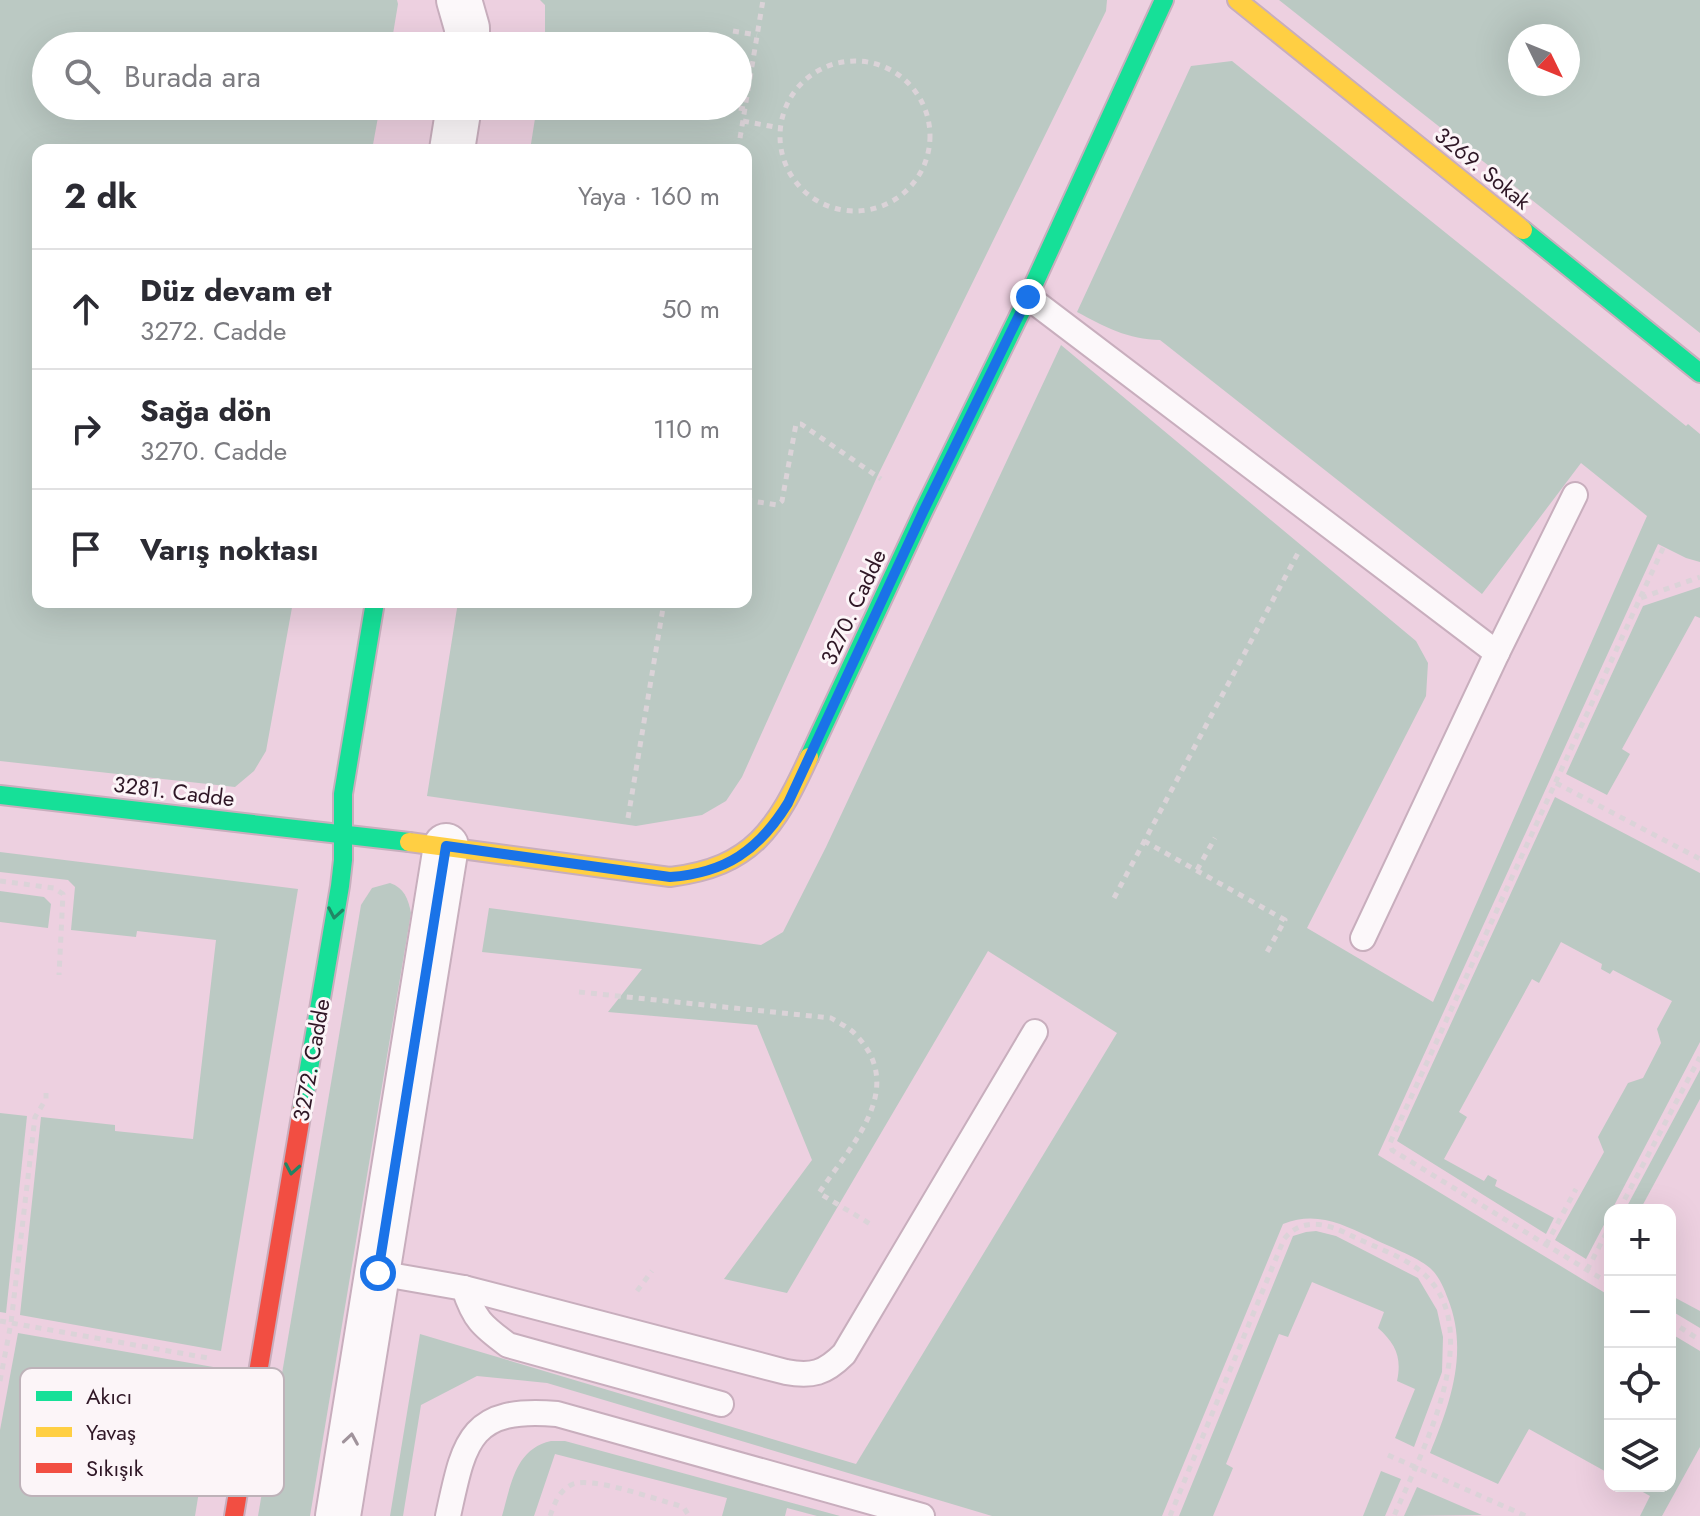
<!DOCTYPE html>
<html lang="tr">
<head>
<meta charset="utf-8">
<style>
	:root { --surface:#fff; --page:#f7f7f7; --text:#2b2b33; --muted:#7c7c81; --line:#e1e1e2 }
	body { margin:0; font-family:Jost,sans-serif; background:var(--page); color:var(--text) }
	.controls { position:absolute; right:24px; bottom:24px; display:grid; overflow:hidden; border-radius:16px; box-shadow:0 8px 32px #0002 }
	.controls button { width:72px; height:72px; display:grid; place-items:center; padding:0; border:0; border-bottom:2px solid var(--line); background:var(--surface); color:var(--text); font:40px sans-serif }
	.compass { position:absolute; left:1508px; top:24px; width:72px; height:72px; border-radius:50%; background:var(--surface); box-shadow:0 8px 32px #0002; rotate:133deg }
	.stop { position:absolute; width:24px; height:24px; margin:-18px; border:6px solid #1a73e8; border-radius:50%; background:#fff }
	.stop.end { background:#1a73e8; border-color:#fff; box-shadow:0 2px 8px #0008 }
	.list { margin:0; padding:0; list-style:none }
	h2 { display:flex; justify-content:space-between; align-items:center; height:104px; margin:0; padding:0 32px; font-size:34px }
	h2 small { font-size:26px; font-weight:400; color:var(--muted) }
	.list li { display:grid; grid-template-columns:52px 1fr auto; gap:24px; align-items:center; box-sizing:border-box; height:120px; padding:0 32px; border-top:2px solid var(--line) }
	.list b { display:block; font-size:30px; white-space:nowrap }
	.list p { margin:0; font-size:26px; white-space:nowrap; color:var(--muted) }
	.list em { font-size:26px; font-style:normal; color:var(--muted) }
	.icon { flex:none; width:44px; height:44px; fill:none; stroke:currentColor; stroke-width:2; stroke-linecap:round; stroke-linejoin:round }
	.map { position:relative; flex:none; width:1700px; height:1516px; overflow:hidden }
	.search { position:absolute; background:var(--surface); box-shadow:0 8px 32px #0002; left:32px; top:32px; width:720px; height:88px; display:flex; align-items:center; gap:20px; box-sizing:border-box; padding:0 28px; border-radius:44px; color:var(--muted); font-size:30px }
	.panel { position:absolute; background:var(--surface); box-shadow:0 8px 32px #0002; left:32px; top:144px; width:720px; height:464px; border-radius:16px }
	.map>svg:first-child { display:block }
	.green { fill:#bbc9c3; fill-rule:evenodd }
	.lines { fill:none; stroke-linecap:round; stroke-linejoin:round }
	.lane-casing { stroke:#c8aebd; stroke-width:28 }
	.street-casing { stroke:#c8aebd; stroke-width:48 }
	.fast-casing { stroke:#c8aebd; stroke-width:22 }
	.slow-casing { stroke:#c8aebd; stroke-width:22 }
	.jam-casing { stroke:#c8aebd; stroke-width:22 }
	.path { stroke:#dbd3d8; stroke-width:5; stroke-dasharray:6 6; stroke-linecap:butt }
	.lane { stroke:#fcf8fa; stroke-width:24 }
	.street { stroke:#fcf8fa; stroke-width:44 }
	.fast { stroke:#16e098; stroke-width:18 }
	.slow { stroke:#ffcf43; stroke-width:18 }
	.jam { stroke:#f24e42; stroke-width:18 }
	.oneway { stroke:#218665 }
	.oneway2 { stroke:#a0939b }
	.route { stroke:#1a73e8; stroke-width:10 }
	.labels { text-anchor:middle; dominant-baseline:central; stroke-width:6; stroke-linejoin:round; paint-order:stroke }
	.street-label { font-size:22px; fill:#2f1726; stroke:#fcf5f8 }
	.key { fill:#fcf5f8; stroke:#beb2b9; stroke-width:2 }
	.key-label { font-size:22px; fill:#2f1726 }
</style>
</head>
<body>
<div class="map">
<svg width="1700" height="1516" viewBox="0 0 1700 1516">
	<rect width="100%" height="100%" fill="#edd0e0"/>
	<g class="green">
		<polygon points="0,0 397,0 398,4 391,46 46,46 46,106 380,106 372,150 38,150 38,602 293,602 266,751 254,771 235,787 0,761"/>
		<polygon points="540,0 1107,0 1106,11 877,477 742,777 726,801 702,815 636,826 427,796 458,602 746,602 746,150 530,150 537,106 738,106 738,46 545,46 545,5"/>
		<path d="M 1279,0 L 1700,0 L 1700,333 ZM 1568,36 L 1568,84 L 1520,84 L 1520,36 Z"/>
		<path d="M 1232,61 L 1686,426 L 1688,424 L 1700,434 L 1700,562 L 1686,558 L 1658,544 L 1378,1155 L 1610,1296 L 1610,1474 L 1529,1429 L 1498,1484 L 1430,1453 C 1450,1404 1469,1352 1448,1299 C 1444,1288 1439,1276 1430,1268 C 1416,1256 1387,1246 1370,1237 C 1340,1223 1315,1211 1283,1224 L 1162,1516 L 992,1516 L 547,1383 L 477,1376 L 421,1405 L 403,1516 L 390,1516 L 420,1334 L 856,1464 L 1117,1033 L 988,951 L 787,1293 L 724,1279 L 812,1160 L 757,1025 L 608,1012 L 642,969 L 482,952 L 489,908 L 761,945 L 783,932 L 826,847 L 1061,345 L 1416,641 L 1428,663 L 1426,696 L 1307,928 L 1433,1002 L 1647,516 L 1581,463 L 1482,594 L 1160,340 C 1129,340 1103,326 1077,312 L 1191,66 Z"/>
		<polygon points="1700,587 1700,618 1695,616 1622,749 1630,754 1607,795 1566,774 1643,606"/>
		<polygon points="1555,797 1700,873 1700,1042 1586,1259 1555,1240 1604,1152 1598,1137 1628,1083 1643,1078 1661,1043 1657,1029 1672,1001 1613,970 1610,974 1601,969 1602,964 1561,942 1539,983 1532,979 1459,1112 1467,1117 1444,1159 1484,1181 1488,1175 1497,1180 1495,1186 1554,1218 1546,1234 1397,1141"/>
		<polygon points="0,852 298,889 221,1351 20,1315 41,1117 115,1125 115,1131 193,1139 216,940 137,931 136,937 71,930 75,887 68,880 0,872"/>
		<path d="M 390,883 C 404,888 408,898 411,913 L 310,1516 L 258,1516 L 361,905 L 372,888 Z"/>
		<polygon points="0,891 44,897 51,904 48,928 0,922"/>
		<polygon points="1700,1070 1700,1099 1640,1210 1625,1210"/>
		<polygon points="0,1113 27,1116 6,1313 0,1312"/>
		<path d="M 1316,1231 L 1336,1236 L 1418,1278 L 1437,1310 L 1443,1337 L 1442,1372 L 1414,1447 L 1395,1438 L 1415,1389 L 1397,1381 C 1402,1358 1396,1344 1378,1328 L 1384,1312 L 1312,1282 L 1288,1337 L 1279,1334 L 1226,1464 L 1233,1468 L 1213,1516 L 1179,1516 L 1293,1236 L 1306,1232 Z"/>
		<polygon points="1670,1295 1700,1311 1700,1328 1670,1310"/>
		<polygon points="18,1333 219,1368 195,1516 0,1516 0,1430"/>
		<polygon points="1670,1333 1700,1351 1700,1447 1662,1516 1640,1516 1650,1496 1632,1486 1670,1486"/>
		<path d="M 551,1441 L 565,1441 L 840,1516 L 817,1516 L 787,1508 L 785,1516 L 722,1516 L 727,1498 L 555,1454 L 534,1516 L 502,1516 C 511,1485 515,1449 551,1441 Z"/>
		<polygon points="1381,1471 1401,1479 1385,1516 1363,1516"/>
		<polygon points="1417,1487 1482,1515 1404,1516"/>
	</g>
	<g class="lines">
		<g class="lane-casing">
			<g id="lane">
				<polyline points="1028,297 1497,653"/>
				<polyline points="1363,938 1497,653 1575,495"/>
				<path d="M 378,1273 L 464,1288 L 786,1372 C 812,1377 825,1373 844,1354 L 1035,1032"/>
				<path d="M 464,1288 C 474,1319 482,1326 508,1345 L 721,1404"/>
				<path d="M 448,1516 C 464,1443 468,1406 557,1414 L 922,1516"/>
			</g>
		</g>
		<g class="street-casing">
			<g id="street">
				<polyline points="459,0 467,28 467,46"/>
				<polyline points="452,150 459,106"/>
				<polyline points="338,1516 446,846"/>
			</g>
		</g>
		<g class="fast-casing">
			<g id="fast">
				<polyline points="1523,230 1700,373"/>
				<polyline points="809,757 923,512 1028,297 1164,0"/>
				<polyline points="0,795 409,842"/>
				<polyline points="302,1110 340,886 343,860 343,794 375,602"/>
			</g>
		</g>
		<g class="slow-casing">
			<g id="slow">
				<polyline points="1237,0 1523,230"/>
				<path d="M 409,842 L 670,877 C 753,867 776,828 809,757"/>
			</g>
		</g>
		<g class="jam-casing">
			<polyline id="jam" points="234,1516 302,1110"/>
		</g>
		<g class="path">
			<polyline points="733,31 757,35"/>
			<circle cx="855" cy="136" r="75"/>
			<polyline points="727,106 745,109"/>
			<polyline points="743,121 780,128"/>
			<polyline points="738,150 763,0"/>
			<polyline points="746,500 777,505 782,501 796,424 801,424 881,479"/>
			<polyline points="1641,598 1700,577"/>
			<polyline points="1556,783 1700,859"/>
			<polyline points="628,818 664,602"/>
			<polyline points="1144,841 1285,920 1267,952"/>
			<polyline points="1197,870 1215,838"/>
			<polyline points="0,881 54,888 63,894 59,975"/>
			<polyline points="1114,898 1298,553"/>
			<path d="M 579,992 L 831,1018 C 839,1023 850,1028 856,1035 C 908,1089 850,1146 819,1193 L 872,1225"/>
			<polyline points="1619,1210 1700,1057"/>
			<polyline points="1546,1245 1576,1189"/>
			<polyline points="1587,1270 1610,1226"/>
			<polyline points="1610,1284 1392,1150 1390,1143 1664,546"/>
			<polyline points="637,1291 652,1271"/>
			<polyline points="0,1321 208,1358"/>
			<polyline points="1670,1321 1700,1340"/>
			<polyline points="0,1381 11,1323 35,1117 46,1099 46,1093"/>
			<polyline points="1388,1455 1526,1516"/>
			<path d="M 550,1516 C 555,1503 558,1492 571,1485 C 589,1475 655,1499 677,1505 L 684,1508 L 689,1516"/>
			<path d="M 1170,1516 L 1284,1239 C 1302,1217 1327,1223 1350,1235 C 1374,1247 1406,1257 1425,1275 C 1487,1333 1420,1455 1394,1516"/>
		</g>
		<use href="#lane" class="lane"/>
		<use href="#street" class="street"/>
		<use href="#fast" class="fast"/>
		<use href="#slow" class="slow"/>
		<use href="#jam" class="jam"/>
	</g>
	<defs><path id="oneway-chevron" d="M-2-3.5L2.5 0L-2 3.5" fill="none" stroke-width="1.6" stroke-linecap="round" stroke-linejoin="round" transform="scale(2)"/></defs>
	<g class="oneway">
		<use href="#oneway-chevron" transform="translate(335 913) rotate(100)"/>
		<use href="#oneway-chevron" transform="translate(292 1169) rotate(100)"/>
	</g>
	<use class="oneway2" href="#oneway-chevron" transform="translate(351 1439) rotate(-81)"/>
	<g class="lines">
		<path class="route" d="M 378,1273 L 446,846 L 670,877 C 726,873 759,850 788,803 L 923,512 L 1028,297"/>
	</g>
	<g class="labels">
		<g class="street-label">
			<text transform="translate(1483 168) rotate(39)">3269. Sokak</text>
			<text transform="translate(853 607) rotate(-65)">3270. Cadde</text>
			<text transform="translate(174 791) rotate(7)">3281. Cadde</text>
			<text transform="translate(311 1060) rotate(-80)">3272. Cadde</text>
		</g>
	</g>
	<rect x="20" y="1368" width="264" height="128" rx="12" class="key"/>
	<rect x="36" y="1391" width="36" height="10" fill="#16e098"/>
	<rect x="36" y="1427" width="36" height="10" fill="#ffcf43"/>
	<rect x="36" y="1463" width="36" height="10" fill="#f24e42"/>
	<g class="key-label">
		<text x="86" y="1404">Akıcı</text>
		<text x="86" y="1440">Yavaş</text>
		<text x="86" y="1476">Sıkışık</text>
	</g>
</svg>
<div class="controls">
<button>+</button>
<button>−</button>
<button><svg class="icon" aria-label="locate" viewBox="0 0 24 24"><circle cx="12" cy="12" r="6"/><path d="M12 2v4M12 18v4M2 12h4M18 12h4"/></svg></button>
<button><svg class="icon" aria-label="layers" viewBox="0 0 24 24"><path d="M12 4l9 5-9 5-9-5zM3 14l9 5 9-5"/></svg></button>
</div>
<svg class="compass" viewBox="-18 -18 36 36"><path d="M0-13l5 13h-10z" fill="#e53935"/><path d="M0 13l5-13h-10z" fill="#7c7c81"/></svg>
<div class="stop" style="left:378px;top:1273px"></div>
<div class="stop end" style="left:1028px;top:297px"></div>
<div class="search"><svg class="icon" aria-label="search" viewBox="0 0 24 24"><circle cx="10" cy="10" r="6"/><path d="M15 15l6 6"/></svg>Burada ara</div>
<section class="panel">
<h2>2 dk<small>Yaya · 160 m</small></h2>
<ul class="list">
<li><svg class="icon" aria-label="ahead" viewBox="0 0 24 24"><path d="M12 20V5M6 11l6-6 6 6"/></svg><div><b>Düz devam et</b><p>3272. Cadde</p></div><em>50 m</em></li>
<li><svg class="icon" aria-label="right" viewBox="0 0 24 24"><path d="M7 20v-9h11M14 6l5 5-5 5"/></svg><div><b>Sağa dön</b><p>3270. Cadde</p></div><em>110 m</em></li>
<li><svg class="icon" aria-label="arrive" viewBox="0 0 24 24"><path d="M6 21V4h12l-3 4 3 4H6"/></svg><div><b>Varış noktası</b></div></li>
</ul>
</section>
</div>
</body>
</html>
